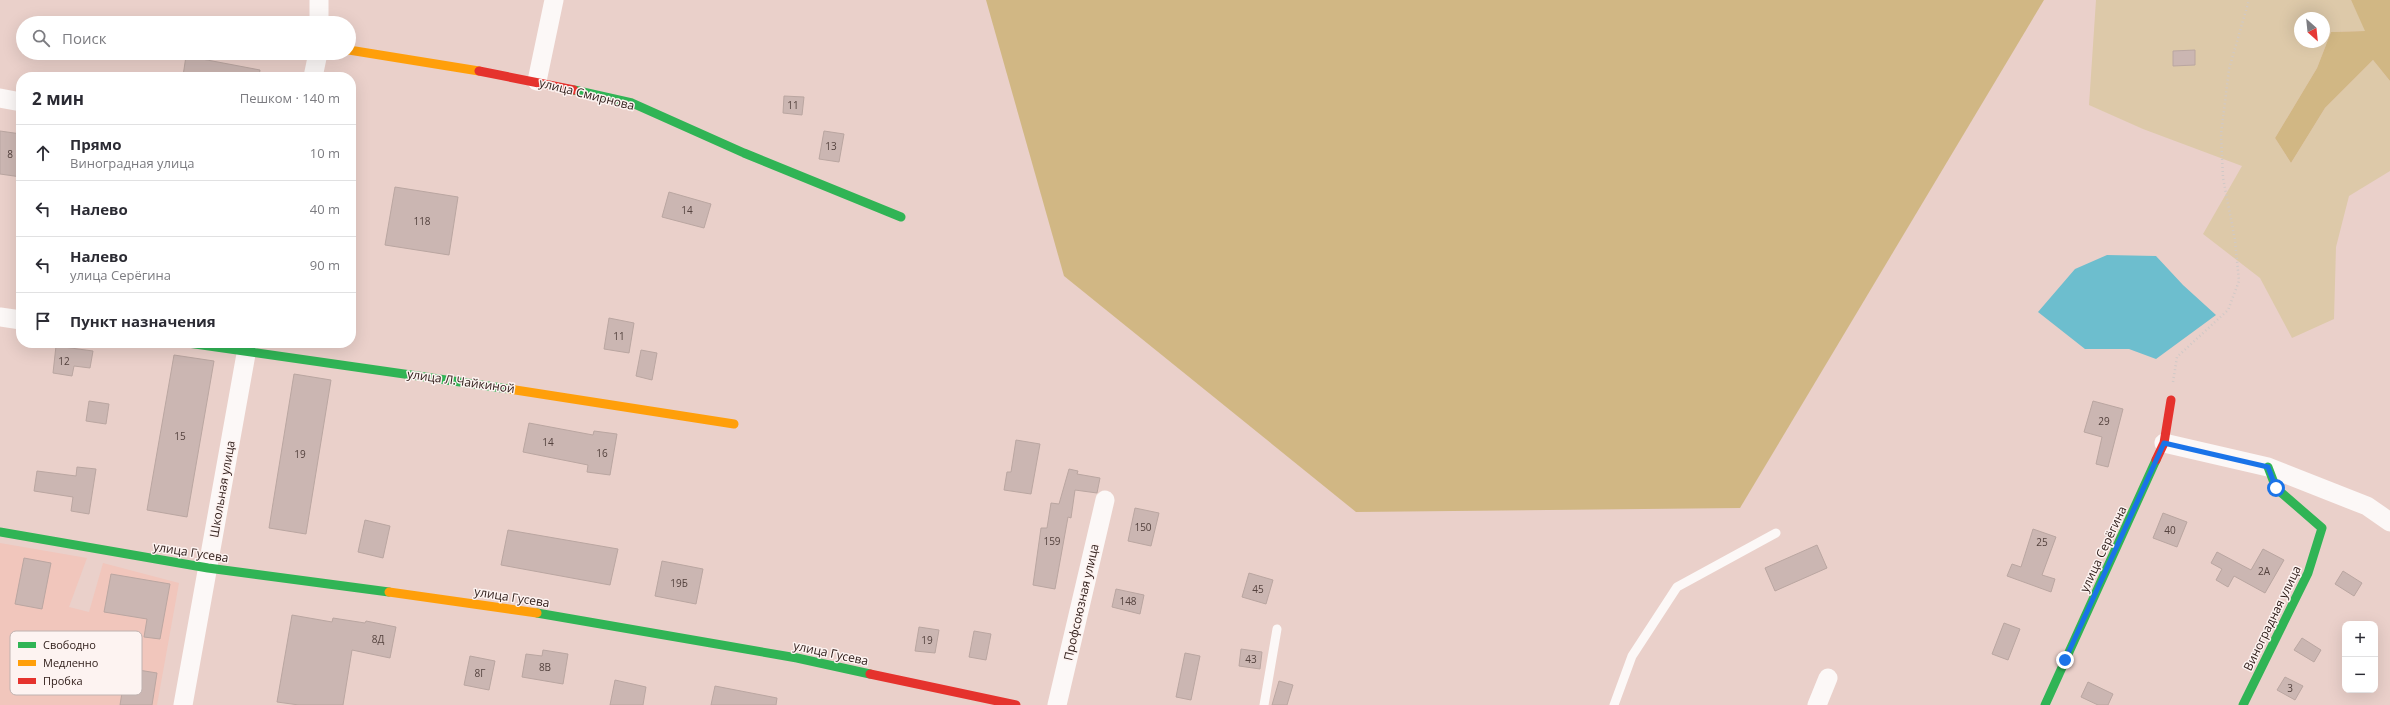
<!DOCTYPE html>
<html lang="ru">
<head>
<meta charset="utf-8">
<style>
	:root { --surface:#fff; --page:#f2f2f3; --text:#2b2b33; --muted:#7c7c81; --line:#e1e1e2 }
	body { margin:0; font-family:"Open Sans",sans-serif; background:var(--page); color:var(--text) }
	.controls { position:absolute; right:12px; bottom:12px; display:grid; overflow:hidden; border-radius:8px; box-shadow:0 4px 16px #0002 }
	.controls button { width:36px; height:36px; display:grid; place-items:center; padding:0; border:0; border-bottom:1px solid var(--line); background:var(--surface); color:var(--text); font:20px sans-serif }
	.compass { position:absolute; left:2294px; top:12px; width:36px; height:36px; border-radius:50%; background:var(--surface); box-shadow:0 4px 16px #0002; rotate:153deg }
	.stop { position:absolute; width:12px; height:12px; margin:-9px; border:3px solid #1a73e8; border-radius:50%; background:#fff }
	.stop.end { background:#1a73e8; border-color:#fff; box-shadow:0 1px 4px #0008 }
	.list { margin:0; padding:0; list-style:none }
	h2 { display:flex; justify-content:space-between; align-items:center; height:52px; margin:0; padding:0 16px; font-size:17px }
	h2 small { font-size:13px; font-weight:400; color:var(--muted) }
	.list li { display:grid; grid-template-columns:26px 1fr auto; gap:12px; align-items:center; box-sizing:border-box; height:56px; padding:0 16px; border-top:1px solid var(--line) }
	.list b { display:block; font-size:15px; white-space:nowrap }
	.list p { margin:0; font-size:13px; white-space:nowrap; color:var(--muted) }
	.list em { font-size:13px; font-style:normal; color:var(--muted) }
	.icon { flex:none; width:22px; height:22px; fill:none; stroke:currentColor; stroke-width:2; stroke-linecap:round; stroke-linejoin:round }
	.map { position:relative; flex:none; width:2390px; height:705px; overflow:hidden }
	.search { position:absolute; background:var(--surface); box-shadow:0 4px 16px #0002; left:16px; top:16px; width:340px; height:44px; display:flex; align-items:center; gap:10px; box-sizing:border-box; padding:0 14px; border-radius:22px; color:var(--muted); font-size:15px }
	.panel { position:absolute; background:var(--surface); box-shadow:0 4px 16px #0002; left:16px; top:72px; width:340px; height:276px; border-radius:16px }
	.map>svg:first-child { display:block }
	.built { fill:#f1c6bc }
	.green { fill:#ddc9a9; fill-rule:evenodd }
	.forest { fill:#d1b784 }
	.water { fill:#6dbece }
	.building { fill:#cbb6b2; stroke:#baa6a1 }
	.lines { fill:none; stroke-linecap:round; stroke-linejoin:round }
	.path { stroke:#d0c9c7; stroke-width:2.5; stroke-dasharray:1 3; stroke-linecap:butt }
	.lane { stroke:#fcf8f7; stroke-width:9 }
	.street { stroke:#fcf8f7; stroke-width:19 }
	.fast { stroke:#30b455; stroke-width:9 }
	.slow { stroke:#ff9f0a; stroke-width:9 }
	.jam { stroke:#e5322d; stroke-width:9 }
	.route { stroke:#1a73e8; stroke-width:5 }
	.labels { text-anchor:middle; dominant-baseline:central; stroke-width:3; stroke-linejoin:round; paint-order:stroke }
	.number-label { font-size:10px; fill:#54423e }
	.street-label { font-size:12px; fill:#2d1b17; stroke:#fdf3f1 }
	.key { fill:#fdf3f1; stroke:#bfb2b0; stroke-width:1 }
	.key-label { font-size:11px; fill:#2d1b17 }
</style>
</head>
<body>
<div class="map">
<svg width="2390" height="705" viewBox="0 0 2390 705">
	<rect width="100%" height="100%" fill="#ead0ca"/>
	<polygon class="built" points="0,543 87,558 69,607 89,612 103,563 179,583 157,705 0,705"/>
	<path class="green" d="M 2096,0 L 2351,0 L 2366,31 L 2331,32 L 2317,68 L 2275,138 L 2291,163 L 2325,108 L 2373,60 L 2390,81 L 2390,171 L 2349,196 L 2336,247 L 2334,319 L 2292,338 L 2260,278 L 2203,234 L 2242,166 L 2143,129 L 2089,105 ZM 2300,18 L 2324,18 L 2324,42 L 2300,42 Z"/>
	<g class="forest">
		<polygon points="986,0 2044,0 1740,508 1356,512 1064,276"/>
		<polygon points="2351,0 2390,0 2390,81 2373,60 2325,108 2291,163 2275,138 2317,68 2331,32 2365,31"/>
	</g>
	<polygon class="water" points="2107,255 2156,256 2183,285 2216,315 2156,359 2129,349 2085,349 2038,312 2075,269"/>
	<g class="building">
		<polygon points="2195,50 2195,65 2173,66 2173,51"/>
		<polygon points="186,56 260,70 259,77 183,76"/>
		<polygon points="784,96 804,97 802,115 783,113"/>
		<polygon points="0,131 21,134 21,177 0,174"/>
		<polygon points="824,131 844,134 839,162 819,159"/>
		<polygon points="395,187 458,197 449,255 385,245"/>
		<polygon points="669,192 711,204 704,228 662,217"/>
		<polygon points="609,318 634,323 629,353 604,349"/>
		<polygon points="56,346 93,351 90,368 74,366 72,376 53,373"/>
		<polygon points="641,350 657,353 652,380 636,376"/>
		<polygon points="174,355 214,361 187,517 147,510"/>
		<polygon points="294,374 331,380 306,534 269,528"/>
		<polygon points="89,401 109,404 106,424 86,421"/>
		<polygon points="2093,401 2123,409 2108,467 2096,464 2102,437 2084,432"/>
		<polygon points="529,423 593,435 594,431 617,434 610,475 587,472 588,465 523,452"/>
		<polygon points="1016,440 1040,444 1031,494 1004,490 1007,472 1011,472"/>
		<polygon points="77,467 96,469 89,514 71,511 73,497 34,491 37,471 76,476"/>
		<polygon points="1069,469 1078,471 1077,474 1100,478 1097,493 1075,490 1071,518 1068,517 1055,589 1033,585 1041,528 1047,528 1051,503 1059,504"/>
		<polygon points="1135,508 1159,513 1151,546 1128,541"/>
		<polygon points="2163,513 2187,522 2177,547 2153,538"/>
		<polygon points="365,520 390,526 383,558 358,552"/>
		<polygon points="2033,529 2056,537 2042,575 2055,579 2051,592 2007,576 2012,564 2021,567"/>
		<polygon points="508,530 618,549 610,585 501,565"/>
		<polygon points="1817,545 1827,568 1775,591 1765,568"/>
		<polygon points="2263,549 2284,560 2265,593 2234,576 2228,587 2216,580 2222,569 2211,563 2217,552 2251,570"/>
		<polygon points="24,558 51,563 42,609 15,604"/>
		<polygon points="662,561 703,569 696,604 655,596"/>
		<polygon points="2343,571 2362,583 2354,596 2335,584"/>
		<polygon points="1249,573 1273,580 1266,604 1242,597"/>
		<polygon points="111,574 170,584 160,639 144,637 147,619 104,612"/>
		<polygon points="1116,589 1144,595 1140,614 1112,607"/>
		<polygon points="292,615 332,622 333,618 365,623 366,621 396,627 390,658 352,650 343,705 299,705 277,702"/>
		<polygon points="2004,623 2020,629 2008,660 1992,654"/>
		<polygon points="919,627 939,630 935,653 915,651"/>
		<polygon points="974,631 991,634 986,660 969,657"/>
		<polygon points="2302,638 2321,650 2314,662 2294,650"/>
		<polygon points="1241,649 1262,652 1260,669 1239,666"/>
		<polygon points="543,650 568,654 563,684 522,677 526,654 542,656"/>
		<polygon points="1185,653 1200,656 1191,700 1176,697"/>
		<polygon points="470,656 495,661 489,690 464,685"/>
		<polygon points="126,668 157,673 152,705 120,705"/>
		<polygon points="2285,677 2303,686 2295,700 2277,690"/>
		<polygon points="615,680 646,687 643,705 610,705"/>
		<polygon points="1279,681 1293,685 1287,705 1272,705"/>
		<polygon points="2088,682 2113,694 2108,705 2098,705 2081,697"/>
		<polygon points="715,686 777,698 776,705 711,705"/>
	</g>
	<g class="lines">
		<polyline class="path" points="2173,382 2177,357 2228,310 2239,281 2235,240 2223,178 2221,135 2229,69 2249,0"/>
		<g class="lane">
			<polyline points="1264,705 1277,629"/>
			<polyline points="1614,705 1632,656 1677,587 1776,533"/>
		</g>
		<g class="street">
			<polyline points="319,0 319,23"/>
			<polyline points="313,77 318,53"/>
			<polyline points="537,81 554,0"/>
			<polyline points="0,98 21,102"/>
			<polyline points="0,317 21,320"/>
			<polyline points="2164,443 2268,467 2367,506 2390,522"/>
			<polyline points="183,705 248,343"/>
			<polyline points="1057,705 1105,500"/>
			<polyline points="1817,705 1828,678"/>
		</g>
		<g class="fast">
			<polyline points="574,90 632,103 744,153 901,217"/>
			<polyline points="188,343 509,389"/>
			<polyline points="0,532 208,568 389,592"/>
			<polyline points="537,613 797,658 870,674"/>
			<polyline points="2045,705 2156,460"/>
			<polyline points="2243,705 2308,573 2322,528 2276,488 2268,467"/>
		</g>
		<g class="slow">
			<polyline points="349,50 479,71"/>
			<polyline points="509,389 734,424"/>
			<polyline points="389,592 537,613"/>
		</g>
		<g class="jam">
			<polyline points="479,71 574,90"/>
			<polyline points="2156,460 2164,443 2171,400"/>
			<polyline points="870,674 1016,705"/>
		</g>
	</g>
	<g class="lines">
		<polyline class="route" points="2065,660 2164,443 2268,467 2276,488"/>
	</g>
	<g class="labels">
		<g class="number-label">
			<text x="793" y="105">11</text>
			<text x="831" y="146">13</text>
			<text x="10" y="154">8</text>
			<text x="687" y="210">14</text>
			<text x="422" y="221">118</text>
			<text x="619" y="336">11</text>
			<text x="64" y="361">12</text>
			<text x="2104" y="421">29</text>
			<text x="180" y="436">15</text>
			<text x="548" y="442">14</text>
			<text x="602" y="453">16</text>
			<text x="300" y="454">19</text>
			<text x="1143" y="527">150</text>
			<text x="2170" y="530">40</text>
			<text x="1052" y="541">159</text>
			<text x="2042" y="542">25</text>
			<text x="2264" y="571">2А</text>
			<text x="679" y="583">19Б</text>
			<text x="1258" y="589">45</text>
			<text x="1128" y="601">148</text>
			<text x="378" y="639">8Д</text>
			<text x="927" y="640">19</text>
			<text x="1251" y="659">43</text>
			<text x="545" y="667">8В</text>
			<text x="480" y="673">8Г</text>
			<text x="2290" y="688">3</text>
		</g>
		<g class="street-label">
			<text transform="translate(587 94) rotate(14)">улица Смирнова</text>
			<text transform="translate(461 381) rotate(8)">улица Л.Чайкиной</text>
			<text transform="translate(222 489) rotate(-80)">Школьная улица</text>
			<text transform="translate(2103 549) rotate(-65)">улица Серёгина</text>
			<text transform="translate(191 552) rotate(9)">улица Гусева</text>
			<text transform="translate(512 597) rotate(9)">улица Гусева</text>
			<text transform="translate(1081 602) rotate(-77)">Профсоюзная улица</text>
			<text transform="translate(2272 618) rotate(-64)">Виноградная улица</text>
			<text transform="translate(831 653) rotate(12)">улица Гусева</text>
		</g>
	</g>
	<rect x="10" y="631" width="132" height="64" rx="6" class="key"/>
	<rect x="18" y="642" width="18" height="6" fill="#30b455"/>
	<rect x="18" y="660" width="18" height="6" fill="#ff9f0a"/>
	<rect x="18" y="678" width="18" height="6" fill="#e5322d"/>
	<g class="key-label">
		<text x="43" y="649">Свободно</text>
		<text x="43" y="667">Медленно</text>
		<text x="43" y="685">Пробка</text>
	</g>
</svg>
<div class="controls">
<button>+</button>
<button>−</button>
</div>
<svg class="compass" viewBox="-18 -18 36 36"><path d="M0-13l5 13h-10z" fill="#e53935"/><path d="M0 13l5-13h-10z" fill="#7c7c81"/></svg>
<div class="stop" style="left:2276px;top:488px"></div>
<div class="stop end" style="left:2065px;top:660px"></div>
<div class="search"><svg class="icon" aria-label="search" viewBox="0 0 24 24"><circle cx="10" cy="10" r="6"/><path d="M15 15l6 6"/></svg>Поиск</div>
<section class="panel">
<h2>2 мин<small>Пешком · 140 m</small></h2>
<ul class="list">
<li><svg class="icon" aria-label="ahead" viewBox="0 0 24 24"><path d="M12 20V5M6 11l6-6 6 6"/></svg><div><b>Прямо</b><p>Виноградная улица</p></div><em>10 m</em></li>
<li><svg class="icon" aria-label="left" viewBox="0 0 24 24"><path d="M17 20v-9H6M10 6l-5 5 5 5"/></svg><div><b>Налево</b></div><em>40 m</em></li>
<li><svg class="icon" aria-label="left" viewBox="0 0 24 24"><path d="M17 20v-9H6M10 6l-5 5 5 5"/></svg><div><b>Налево</b><p>улица Серёгина</p></div><em>90 m</em></li>
<li><svg class="icon" aria-label="arrive" viewBox="0 0 24 24"><path d="M6 21V4h12l-3 4 3 4H6"/></svg><div><b>Пункт назначения</b></div></li>
</ul>
</section>
</div>
</body>
</html>
